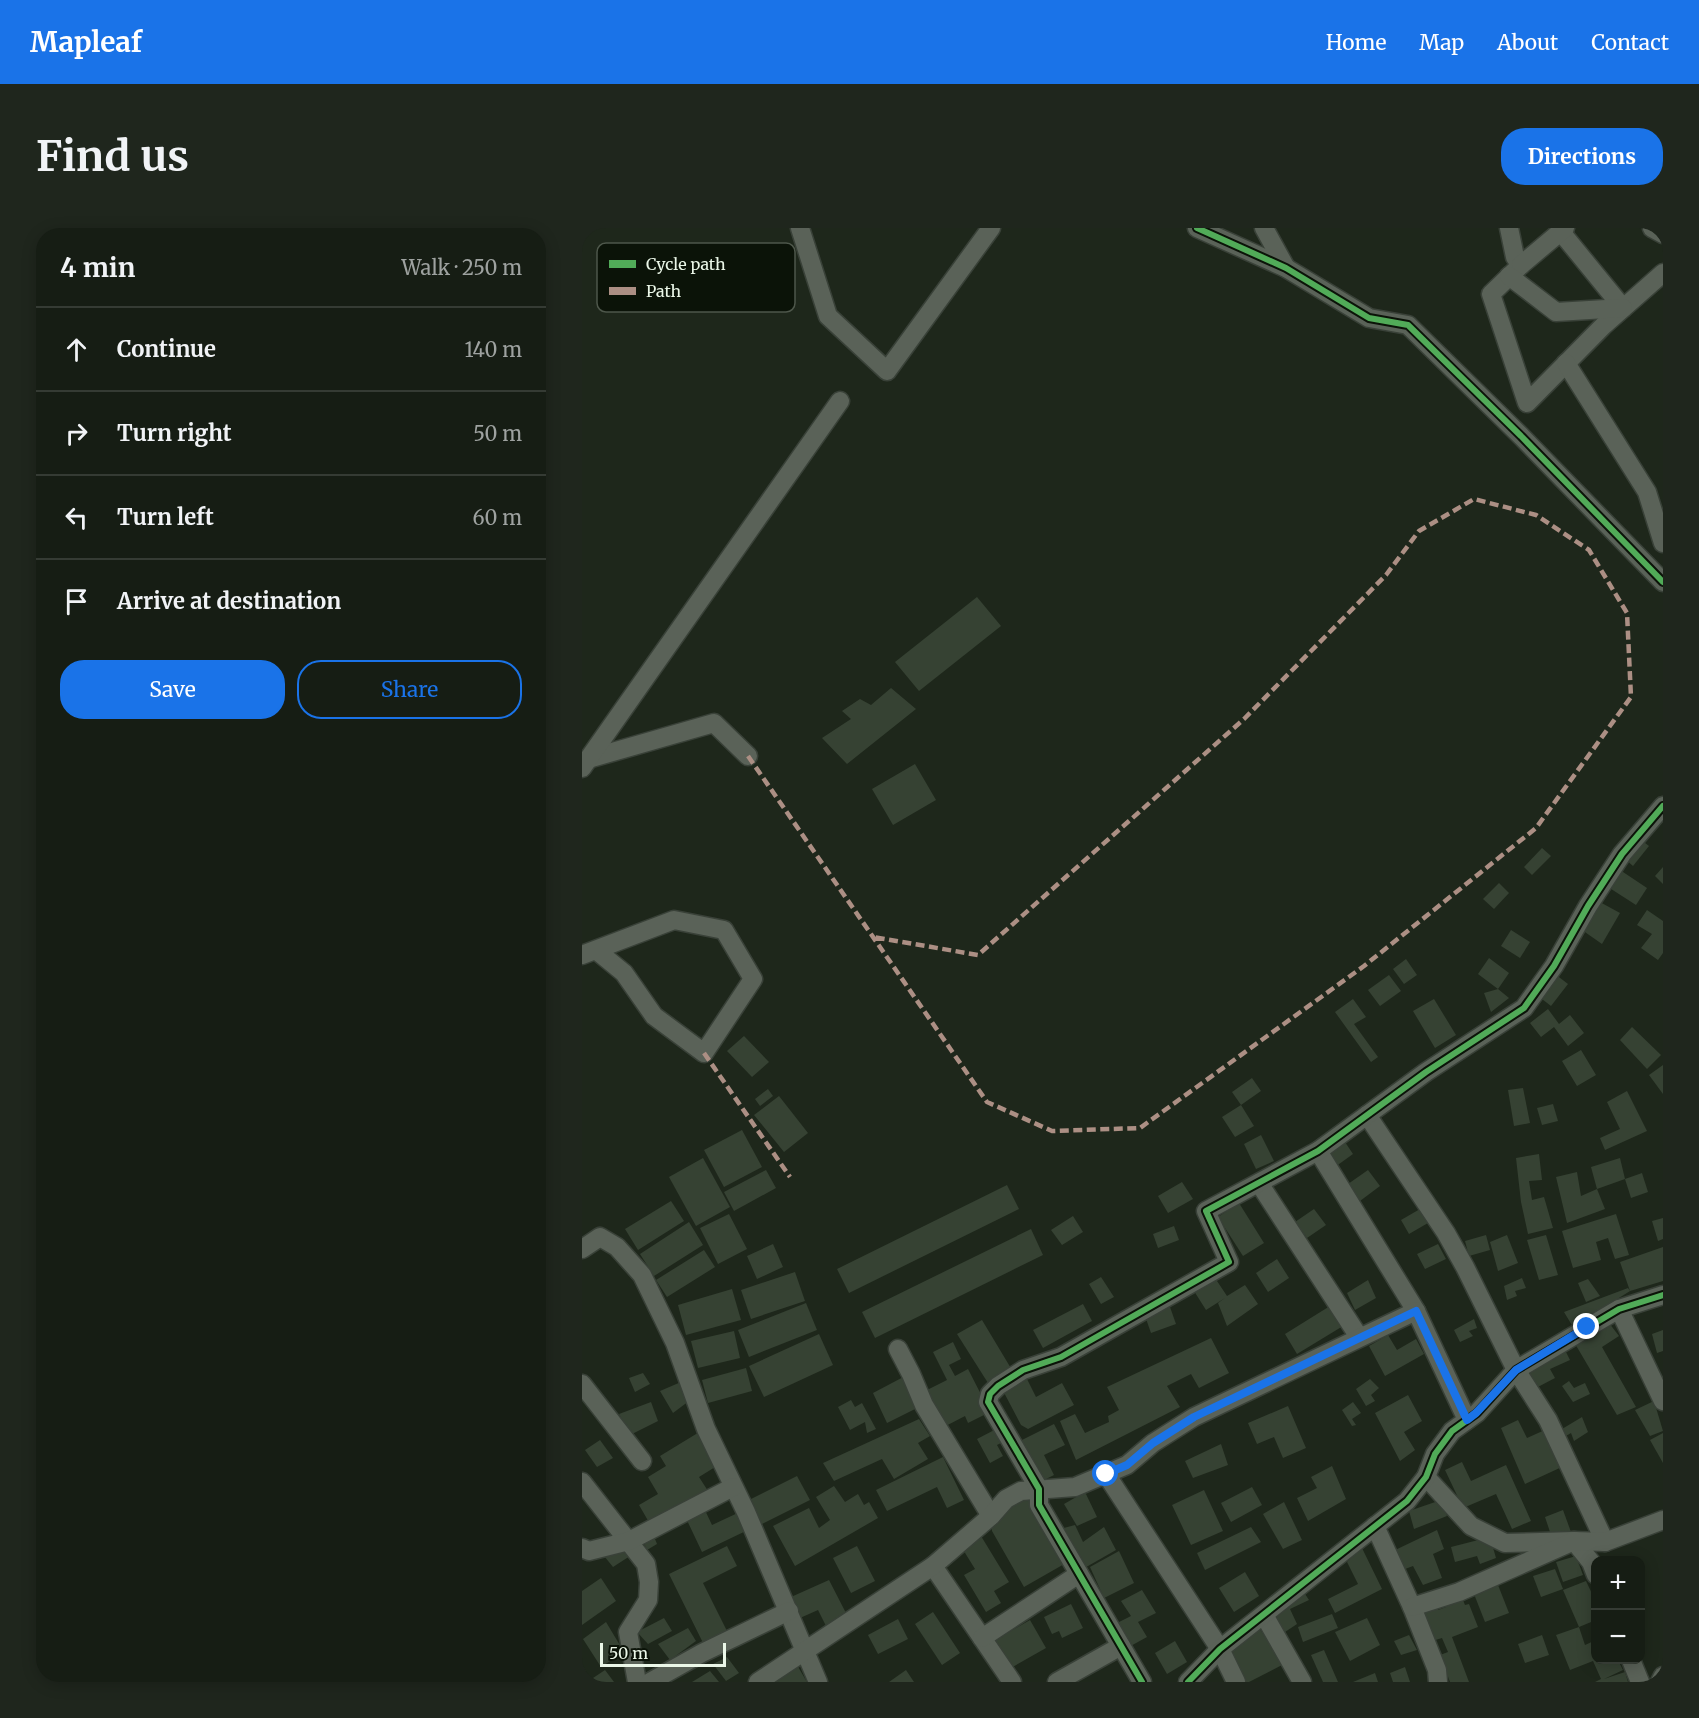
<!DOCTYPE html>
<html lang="en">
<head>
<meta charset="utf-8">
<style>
	:root { --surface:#161d14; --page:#1f261d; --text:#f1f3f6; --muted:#9ea2a0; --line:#353b34; --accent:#1a73e8 }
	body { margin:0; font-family:Merriweather,serif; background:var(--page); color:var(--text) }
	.controls { position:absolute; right:18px; bottom:18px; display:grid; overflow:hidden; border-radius:12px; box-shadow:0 3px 15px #0003 }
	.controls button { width:54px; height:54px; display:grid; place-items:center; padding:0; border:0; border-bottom:2px solid var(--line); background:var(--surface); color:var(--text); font:30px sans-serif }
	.scale { position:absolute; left:18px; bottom:15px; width:126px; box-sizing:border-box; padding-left:6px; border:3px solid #ebf7e8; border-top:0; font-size:16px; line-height:21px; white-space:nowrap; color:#ebf7e8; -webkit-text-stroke:4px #0b1308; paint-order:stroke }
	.stop { position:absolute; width:18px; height:18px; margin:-14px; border:4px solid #1a73e8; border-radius:50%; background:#fff }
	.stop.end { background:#1a73e8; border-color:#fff; box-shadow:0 2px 6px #0008 }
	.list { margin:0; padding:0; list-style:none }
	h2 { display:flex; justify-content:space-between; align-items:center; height:78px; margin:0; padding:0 24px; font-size:26px }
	h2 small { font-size:20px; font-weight:400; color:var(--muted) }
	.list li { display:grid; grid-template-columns:39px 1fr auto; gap:18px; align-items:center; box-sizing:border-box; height:84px; padding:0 24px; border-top:2px solid var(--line) }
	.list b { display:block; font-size:22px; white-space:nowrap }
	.list em { font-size:20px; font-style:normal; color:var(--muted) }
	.actions { display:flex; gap:12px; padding:18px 24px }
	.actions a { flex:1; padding:14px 0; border:2px solid var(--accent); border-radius:24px; text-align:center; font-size:21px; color:var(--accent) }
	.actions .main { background:var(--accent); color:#fff }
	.icon { flex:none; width:33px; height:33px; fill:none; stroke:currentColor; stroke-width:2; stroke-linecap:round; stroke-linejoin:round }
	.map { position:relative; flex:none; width:1081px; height:1454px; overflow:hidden; border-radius:24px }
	header { display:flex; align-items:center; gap:36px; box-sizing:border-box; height:84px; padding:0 30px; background:var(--accent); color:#fff }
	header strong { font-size:28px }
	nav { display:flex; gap:33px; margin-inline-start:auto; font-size:21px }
	.intro { display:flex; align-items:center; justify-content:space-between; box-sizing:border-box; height:144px; padding:0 36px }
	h1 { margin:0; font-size:42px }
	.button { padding:15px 27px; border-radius:24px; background:var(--accent); color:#fff; font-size:21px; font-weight:700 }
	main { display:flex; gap:36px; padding:0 36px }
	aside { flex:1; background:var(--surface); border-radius:24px; box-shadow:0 3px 15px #0003 }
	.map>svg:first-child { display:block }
	.building { fill:#364233 }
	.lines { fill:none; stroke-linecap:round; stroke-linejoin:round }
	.street-casing { stroke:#394138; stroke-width:21 }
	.street { stroke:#5a6258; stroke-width:18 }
	.quiet { stroke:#ac8f84; stroke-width:4.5; stroke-dasharray:9 4.5; stroke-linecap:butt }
	.cycleway-casing { stroke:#0b1308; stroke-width:10 }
	.cycleway { stroke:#51ab58; stroke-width:6 }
	.route { stroke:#1a73e8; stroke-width:8 }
	.key { fill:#0b1308; stroke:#4e574b; stroke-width:1.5 }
	.key-label { font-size:16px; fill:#ebf7e8 }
</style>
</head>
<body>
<header>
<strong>Mapleaf</strong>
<nav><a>Home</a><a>Map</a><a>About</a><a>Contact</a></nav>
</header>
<div class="intro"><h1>Find us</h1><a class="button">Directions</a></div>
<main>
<aside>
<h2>4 min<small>Walk · 250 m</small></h2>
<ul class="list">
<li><svg class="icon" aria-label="ahead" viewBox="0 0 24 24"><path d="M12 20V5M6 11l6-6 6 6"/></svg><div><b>Continue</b></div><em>140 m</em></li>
<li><svg class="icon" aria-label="right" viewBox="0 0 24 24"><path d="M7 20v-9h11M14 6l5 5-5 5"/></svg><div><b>Turn right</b></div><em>50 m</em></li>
<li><svg class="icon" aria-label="left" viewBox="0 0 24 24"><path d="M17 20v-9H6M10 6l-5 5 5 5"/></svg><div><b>Turn left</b></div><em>60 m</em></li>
<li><svg class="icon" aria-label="arrive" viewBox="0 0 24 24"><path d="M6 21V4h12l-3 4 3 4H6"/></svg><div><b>Arrive at destination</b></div></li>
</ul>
<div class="actions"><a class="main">Save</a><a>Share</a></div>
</aside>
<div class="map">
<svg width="1081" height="1454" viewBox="0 0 1081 1454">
	<rect width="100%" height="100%" fill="#1e271b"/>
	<g class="building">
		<polygon points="395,369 419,398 337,463 313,434"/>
		<polygon points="309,460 334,481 265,536 240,510 269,491 260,483 278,471 289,477"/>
		<polygon points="333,536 354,572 311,597 290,561"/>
		<polygon points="1058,611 1067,618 1051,638 1043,631"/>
		<polygon points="960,620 969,628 950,647 942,639"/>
		<polygon points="1081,639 1081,656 1073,648"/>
		<polygon points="1038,642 1065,660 1054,677 1026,659"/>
		<polygon points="917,655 927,665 912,681 901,671"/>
		<polygon points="1016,673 1038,685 1020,716 1000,702"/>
		<polygon points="1065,682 1081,693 1081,725 1076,732 1059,720 1070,706 1055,697"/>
		<polygon points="929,702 948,714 938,730 919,718"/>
		<polygon points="907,730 927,745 916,761 927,770 909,784 902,765 916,761 896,746"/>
		<polygon points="824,731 835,747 822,756 811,741"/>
		<polygon points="973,746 986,756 969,778 956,768"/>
		<polygon points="807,747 819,763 798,778 786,762"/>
		<polygon points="771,771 784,789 772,796 796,829 789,834 753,784"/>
		<polygon points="852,771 874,807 853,820 831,783"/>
		<polygon points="966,781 977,796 988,787 1002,805 986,818 972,799 959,809 948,795"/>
		<polygon points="1050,799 1079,827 1065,841 1038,812"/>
		<polygon points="162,808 187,834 170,849 145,823"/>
		<polygon points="999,822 1014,847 995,858 980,833"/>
		<polygon points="1081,837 1081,866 1067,847"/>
		<polygon points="670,850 679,863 659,877 650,864"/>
		<polygon points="941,860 948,895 932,898 926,862"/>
		<polygon points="186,861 191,868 178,878 173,871"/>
		<polygon points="1045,863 1065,903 1023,922 1018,910 1038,901 1025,874"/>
		<polygon points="197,868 226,905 202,924 172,887"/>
		<polygon points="971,876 976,893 960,897 955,880"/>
		<polygon points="659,877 672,898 653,909 640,889"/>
		<polygon points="160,902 180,939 142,959 122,922"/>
		<polygon points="679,907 692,933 674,941 662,916"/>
		<polygon points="761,911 771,926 753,939 743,924"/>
		<polygon points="957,926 960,952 947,953 950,972 962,969 971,1000 946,1006 939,974 934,930"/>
		<polygon points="121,930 148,979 114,998 87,949"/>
		<polygon points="1038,930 1043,951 1015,961 1009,939"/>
		<polygon points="184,942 194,960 152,983 142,964"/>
		<polygon points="786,942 798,958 778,973 766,956"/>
		<polygon points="995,944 999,968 1015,961 1023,981 985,995 974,949"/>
		<polygon points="1060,945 1066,964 1049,970 1043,951"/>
		<polygon points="600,954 611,971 586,985 576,968"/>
		<polygon points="425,957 437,981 267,1065 255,1041"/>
		<polygon points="89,973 102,993 56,1022 43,1001"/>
		<polygon points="657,975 682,1015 661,1028 636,989"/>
		<polygon points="732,981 744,997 725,1010 713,994"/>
		<polygon points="838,981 846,995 827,1006 819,992"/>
		<polygon points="147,986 165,1021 136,1036 118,1000"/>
		<polygon points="1034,986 1047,1027 1033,1031 1026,1010 1014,1014 1019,1032 991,1040 980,1003"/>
		<polygon points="491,988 501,1004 480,1017 469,1002"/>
		<polygon points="1081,990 1081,1011 1076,1013 1070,993"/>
		<polygon points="107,994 121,1017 72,1048 58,1026"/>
		<polygon points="592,998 597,1012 576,1020 571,1006"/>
		<polygon points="449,1001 461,1027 293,1110 280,1084"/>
		<polygon points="904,1007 908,1022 887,1028 883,1013"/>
		<polygon points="925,1007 936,1035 916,1043 908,1014"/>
		<polygon points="964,1007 976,1047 957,1052 945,1012"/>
		<polygon points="191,1016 201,1039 175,1051 165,1028"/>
		<polygon points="856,1016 864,1031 843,1041 835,1026"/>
		<polygon points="1081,1019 1081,1053 1048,1063 991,1099 982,1084 1046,1060 1048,1063 1038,1034"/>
		<polygon points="122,1022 133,1039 85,1069 74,1052"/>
		<polygon points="695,1031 707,1050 686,1064 674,1045"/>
		<polygon points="213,1044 223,1073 169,1091 159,1062"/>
		<polygon points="519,1049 532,1069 519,1076 507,1056"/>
		<polygon points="633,1050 645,1068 663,1057 676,1076 645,1098 636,1075 643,1070 624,1082 612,1063"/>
		<polygon points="940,1050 944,1060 933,1063 935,1068 925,1072 922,1058"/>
		<polygon points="1006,1051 1018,1068 1004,1074 996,1055"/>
		<polygon points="786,1052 794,1070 773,1082 765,1065"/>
		<polygon points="150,1061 159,1092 104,1107 96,1077"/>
		<polygon points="224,1075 235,1102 167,1129 156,1102"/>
		<polygon points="501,1076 510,1093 461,1120 451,1102"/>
		<polygon points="748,1078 761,1098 715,1126 703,1106"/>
		<polygon points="588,1079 594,1096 569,1105 563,1088"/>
		<polygon points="892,1091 895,1100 887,1103 891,1108 878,1114 872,1102"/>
		<polygon points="400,1092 430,1142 406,1155 375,1106"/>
		<polygon points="1027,1095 1037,1108 1020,1119 1054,1179 1035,1187 992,1114"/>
		<polygon points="1081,1102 1081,1123 1075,1125 1070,1106"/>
		<polygon points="152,1103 158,1130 116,1140 109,1113"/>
		<polygon points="237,1106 251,1137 182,1169 167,1138"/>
		<polygon points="806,1107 815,1122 834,1111 842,1126 803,1148 787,1118"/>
		<polygon points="629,1110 647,1145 617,1160 609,1146 585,1158 598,1179 494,1232 478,1193 493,1186 503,1205 527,1194 526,1188 537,1182 525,1159"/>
		<polygon points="371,1114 379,1131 367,1137 373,1148 386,1141 408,1184 386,1195 383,1188 358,1201 339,1165 365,1152 351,1124"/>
		<polygon points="983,1122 988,1132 968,1141 973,1150 954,1160 946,1144"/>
		<polygon points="164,1140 170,1163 126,1175 120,1152"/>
		<polygon points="61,1145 68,1156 53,1164 47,1150"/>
		<polygon points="442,1145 454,1169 480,1155 492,1177 446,1201 439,1197 418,1157"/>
		<polygon points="327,1146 341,1177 305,1195 291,1165"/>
		<polygon points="788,1151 797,1160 789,1167 793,1173 784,1178 774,1161"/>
		<polygon points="987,1153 992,1160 1003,1155 1008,1166 991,1174 980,1158"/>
		<polygon points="99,1154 107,1173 91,1185 78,1163"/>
		<polygon points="826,1167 840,1193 822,1204 833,1222 818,1233 793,1185"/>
		<polygon points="269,1172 273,1179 280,1175 294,1201 285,1205 283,1194 268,1202 256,1179"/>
		<polygon points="1072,1173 1081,1203 1068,1208 1053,1182"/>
		<polygon points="69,1174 76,1193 48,1207 37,1186"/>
		<polygon points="771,1174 779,1185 770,1191 774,1197 770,1198 760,1182"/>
		<polygon points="706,1178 724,1220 701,1230 692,1209 675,1216 666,1195"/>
		<polygon points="1000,1189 1006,1204 992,1213 989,1205 979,1211 975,1204"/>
		<polygon points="337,1191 348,1208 336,1215 346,1231 312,1251 300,1231 252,1253 241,1235"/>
		<polygon points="936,1192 945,1210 965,1201 982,1238 943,1256 919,1200"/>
		<polygon points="472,1196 483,1217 462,1227 472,1247 458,1254 438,1213"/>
		<polygon points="418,1199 425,1212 415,1217 421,1228 408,1235 395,1211"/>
		<polygon points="119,1203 138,1236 117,1249 126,1263 68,1296 57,1277 76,1266 66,1249 84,1238 78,1228"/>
		<polygon points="1081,1205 1081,1235 1068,1212"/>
		<polygon points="18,1212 31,1230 15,1239 3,1222"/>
		<polygon points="639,1216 646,1237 611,1250 603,1233"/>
		<polygon points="361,1229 382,1272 365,1280 355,1259 305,1283 294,1262"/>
		<polygon points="880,1234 889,1253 924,1237 949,1293 930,1301 914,1266 881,1280 863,1242"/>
		<polygon points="750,1238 764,1271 726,1293 715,1270 735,1260 729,1249"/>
		<polygon points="215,1248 228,1272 178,1297 165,1273"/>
		<polygon points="252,1258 263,1274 276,1266 282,1277 287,1274 296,1290 213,1338 191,1298 227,1280 237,1300 248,1292 234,1269"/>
		<polygon points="670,1259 680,1277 649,1294 639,1275"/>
		<polygon points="622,1262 641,1303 609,1317 590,1277"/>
		<polygon points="503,1264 515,1289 495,1298 482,1276"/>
		<polygon points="445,1268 484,1335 442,1359 410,1303 410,1293 426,1284 424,1280"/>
		<polygon points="859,1272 865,1288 832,1301 827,1283"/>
		<polygon points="702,1274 720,1312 701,1321 681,1286"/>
		<polygon points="121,1278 130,1297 160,1283 168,1301 120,1324 102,1286"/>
		<polygon points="981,1282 989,1304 970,1310 963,1289"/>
		<polygon points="493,1297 501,1314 522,1299 534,1322 499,1342 478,1301"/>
		<polygon points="669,1299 679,1314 623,1342 615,1325"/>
		<polygon points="855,1302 862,1321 851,1326 860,1350 841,1357 831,1338 818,1343 809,1324"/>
		<polygon points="71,1306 75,1316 65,1322 60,1311"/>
		<polygon points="399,1308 427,1354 412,1363 419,1375 404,1384 382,1347 393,1341 380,1320"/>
		<polygon points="908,1309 914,1330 898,1336 895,1328 873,1334 869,1319"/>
		<polygon points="35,1310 48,1328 31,1339 18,1323"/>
		<polygon points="145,1318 155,1338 121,1355 148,1409 124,1421 87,1346"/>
		<polygon points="275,1318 293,1353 269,1365 251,1330"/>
		<polygon points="779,1318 800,1361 753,1385 746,1371 776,1356 765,1334"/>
		<polygon points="537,1323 552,1355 522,1370 508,1339"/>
		<polygon points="994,1328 1001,1347 981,1354 974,1334"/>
		<polygon points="973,1341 981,1361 959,1369 951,1348"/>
		<polygon points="663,1344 677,1368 652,1384 637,1360"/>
		<polygon points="19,1350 34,1373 0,1397 0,1363"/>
		<polygon points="247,1352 265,1387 244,1398 236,1382 218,1390 209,1369"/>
		<polygon points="1004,1353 1014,1374 1014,1392 997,1399 981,1362"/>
		<polygon points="916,1357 927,1385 903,1394 892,1366"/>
		<polygon points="719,1360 727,1372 708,1381 715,1396 697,1408 686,1387"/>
		<polygon points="560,1362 574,1385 556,1394 565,1409 545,1420 531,1397 549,1388 539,1373"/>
		<polygon points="878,1365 883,1377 887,1376 896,1399 870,1409 887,1454 868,1454 858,1427 866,1424 860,1410 847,1414 840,1381 853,1376 856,1382 864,1379 861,1371"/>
		<polygon points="489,1376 501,1400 480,1410 477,1403 470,1406 462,1389"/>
		<polygon points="351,1384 378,1425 360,1437 333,1396"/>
		<polygon points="750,1386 756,1400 721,1414 716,1399"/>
		<polygon points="82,1390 90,1403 66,1416 55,1404"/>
		<polygon points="785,1390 798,1417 768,1433 753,1404"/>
		<polygon points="316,1391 326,1411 296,1426 286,1407"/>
		<polygon points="448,1392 464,1420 427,1441 411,1413"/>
		<polygon points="24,1394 42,1424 19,1439 1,1411"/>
		<polygon points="675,1397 702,1436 667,1454 661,1454 643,1422"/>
		<polygon points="997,1399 1003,1417 1014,1412 1014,1432 1036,1432 1041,1442 1022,1451 1043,1444 1046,1454 1013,1454 1019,1451 1011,1433 988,1442 974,1407"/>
		<polygon points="106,1400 114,1413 88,1432 76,1416"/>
		<polygon points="827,1407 835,1422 819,1427 812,1413"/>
		<polygon points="960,1407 967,1427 943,1435 936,1416"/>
		<polygon points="593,1413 605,1434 585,1446 573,1425"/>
		<polygon points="742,1422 756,1454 741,1454 729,1427"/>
		<polygon points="145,1429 157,1445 144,1453 131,1436"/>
		<polygon points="212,1432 225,1454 179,1454"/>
		<polygon points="0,1437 10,1454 0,1454"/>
		<polygon points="823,1439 828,1454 811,1454 808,1445"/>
		<polygon points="23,1442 32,1454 14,1454 11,1450"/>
		<polygon points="324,1442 332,1454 307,1454"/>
		<polygon points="128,1443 137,1454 110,1454"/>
		<polygon points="793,1445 796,1454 771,1454"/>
	</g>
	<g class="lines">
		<g class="street-casing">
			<g id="street">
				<polyline points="218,0 246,88 305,143 409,0"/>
				<polyline points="615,0 704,40 787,90 826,97 939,208 1081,354"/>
				<polyline points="682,0 704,40"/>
				<polyline points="927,0 933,29 939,37 909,66 945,175 1021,98 1081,45"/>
				<polyline points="1070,0 1081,6"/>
				<polyline points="979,4 1041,80"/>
				<polyline points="939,37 983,0"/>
				<polyline points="927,48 974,84 1041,80"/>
				<polyline points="984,135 1065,264 1081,315"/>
				<polyline points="6,531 132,495 166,528"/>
				<polyline points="0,540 258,173"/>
				<polyline points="0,727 92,692 142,702 171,751 122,825 72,788 42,745 14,722"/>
				<polyline points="785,887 864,1005 883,1039 934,1142 966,1192 1023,1314"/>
				<polyline points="736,923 834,1083 885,1192"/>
				<polyline points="677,955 777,1109"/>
				<polyline points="0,1021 18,1009 35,1019 60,1047 93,1115 124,1201 164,1284 236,1454"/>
				<polyline points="1037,1081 1081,1173"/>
				<polyline points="316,1121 329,1146 342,1177 409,1288"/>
				<polyline points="0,1156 60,1233"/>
				<polyline points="524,1246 638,1421 654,1454"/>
				<polyline points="844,1249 889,1298 923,1315 992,1313 1009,1334 1014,1347"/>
				<polyline points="0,1254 64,1336 67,1354 66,1372 46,1404 55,1454"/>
				<polyline points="793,1298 830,1379 855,1442 856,1454"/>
				<polyline points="0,1320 7,1323 47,1313 151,1259"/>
				<polyline points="351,1338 430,1454"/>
				<polyline points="830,1379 877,1364 992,1313 1023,1314 1081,1292"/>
				<polyline points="682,1387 720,1454"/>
				<polyline points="400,1410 497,1346"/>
				<polyline points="1049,1432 1058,1454"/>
				<polyline points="68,1454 120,1425 207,1383"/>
				<polyline points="176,1454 351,1338 409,1288 424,1271 439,1263 493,1259 545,1237 571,1215 612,1189 834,1083"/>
				<polyline points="475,1454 539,1418"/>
				<polyline points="560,1454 457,1277 457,1261 406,1174 408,1166 416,1158 441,1142 479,1129 647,1034 624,983 736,923 844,844 942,780 972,738 1006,678 1040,626 1081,578"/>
				<polyline points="606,1454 638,1421 825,1273 844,1249 853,1226 870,1203 895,1185 934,1142 1037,1081 1081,1067"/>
				<polyline points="1078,1454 1081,1448"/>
			</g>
		</g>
		<use href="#street" class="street"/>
		<g class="quiet">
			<polyline points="166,528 405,874 470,903 558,900 782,738 954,600 1049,469 1045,385 1007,322 954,287 892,271 837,303 804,347 662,491 396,727 291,709"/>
			<polyline points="122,825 208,949"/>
		</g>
		<g class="cycleway-casing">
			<g id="cycleway">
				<polyline points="615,0 704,40 787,90 826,97 939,208 1081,354"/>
				<polyline points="560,1454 457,1277 457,1261 406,1174 408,1166 416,1158 441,1142 479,1129 647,1034 624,983 736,923 844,844 942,780 972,738 1006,678 1040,626 1081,578"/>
				<polyline points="606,1454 638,1421 825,1273 844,1249 853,1226 870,1203 895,1185 934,1142 1037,1081 1081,1067"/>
			</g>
		</g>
		<use href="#cycleway" class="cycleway"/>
	</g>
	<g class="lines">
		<polyline class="route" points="524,1246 545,1237 571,1215 612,1189 834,1083 885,1192 894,1185 934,1142 1005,1099"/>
	</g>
	<rect x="15" y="15" width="198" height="69" rx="9" class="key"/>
	<rect x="27" y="32" width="27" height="8" fill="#51ab58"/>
	<rect x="27" y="59" width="27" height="8" fill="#ac8f84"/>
	<g class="key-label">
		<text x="64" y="42">Cycle path</text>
		<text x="64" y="69">Path</text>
	</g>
</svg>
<div class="controls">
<button>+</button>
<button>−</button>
</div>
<div class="scale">50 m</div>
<div class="stop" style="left:524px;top:1246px"></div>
<div class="stop end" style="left:1005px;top:1099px"></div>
</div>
</main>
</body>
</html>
